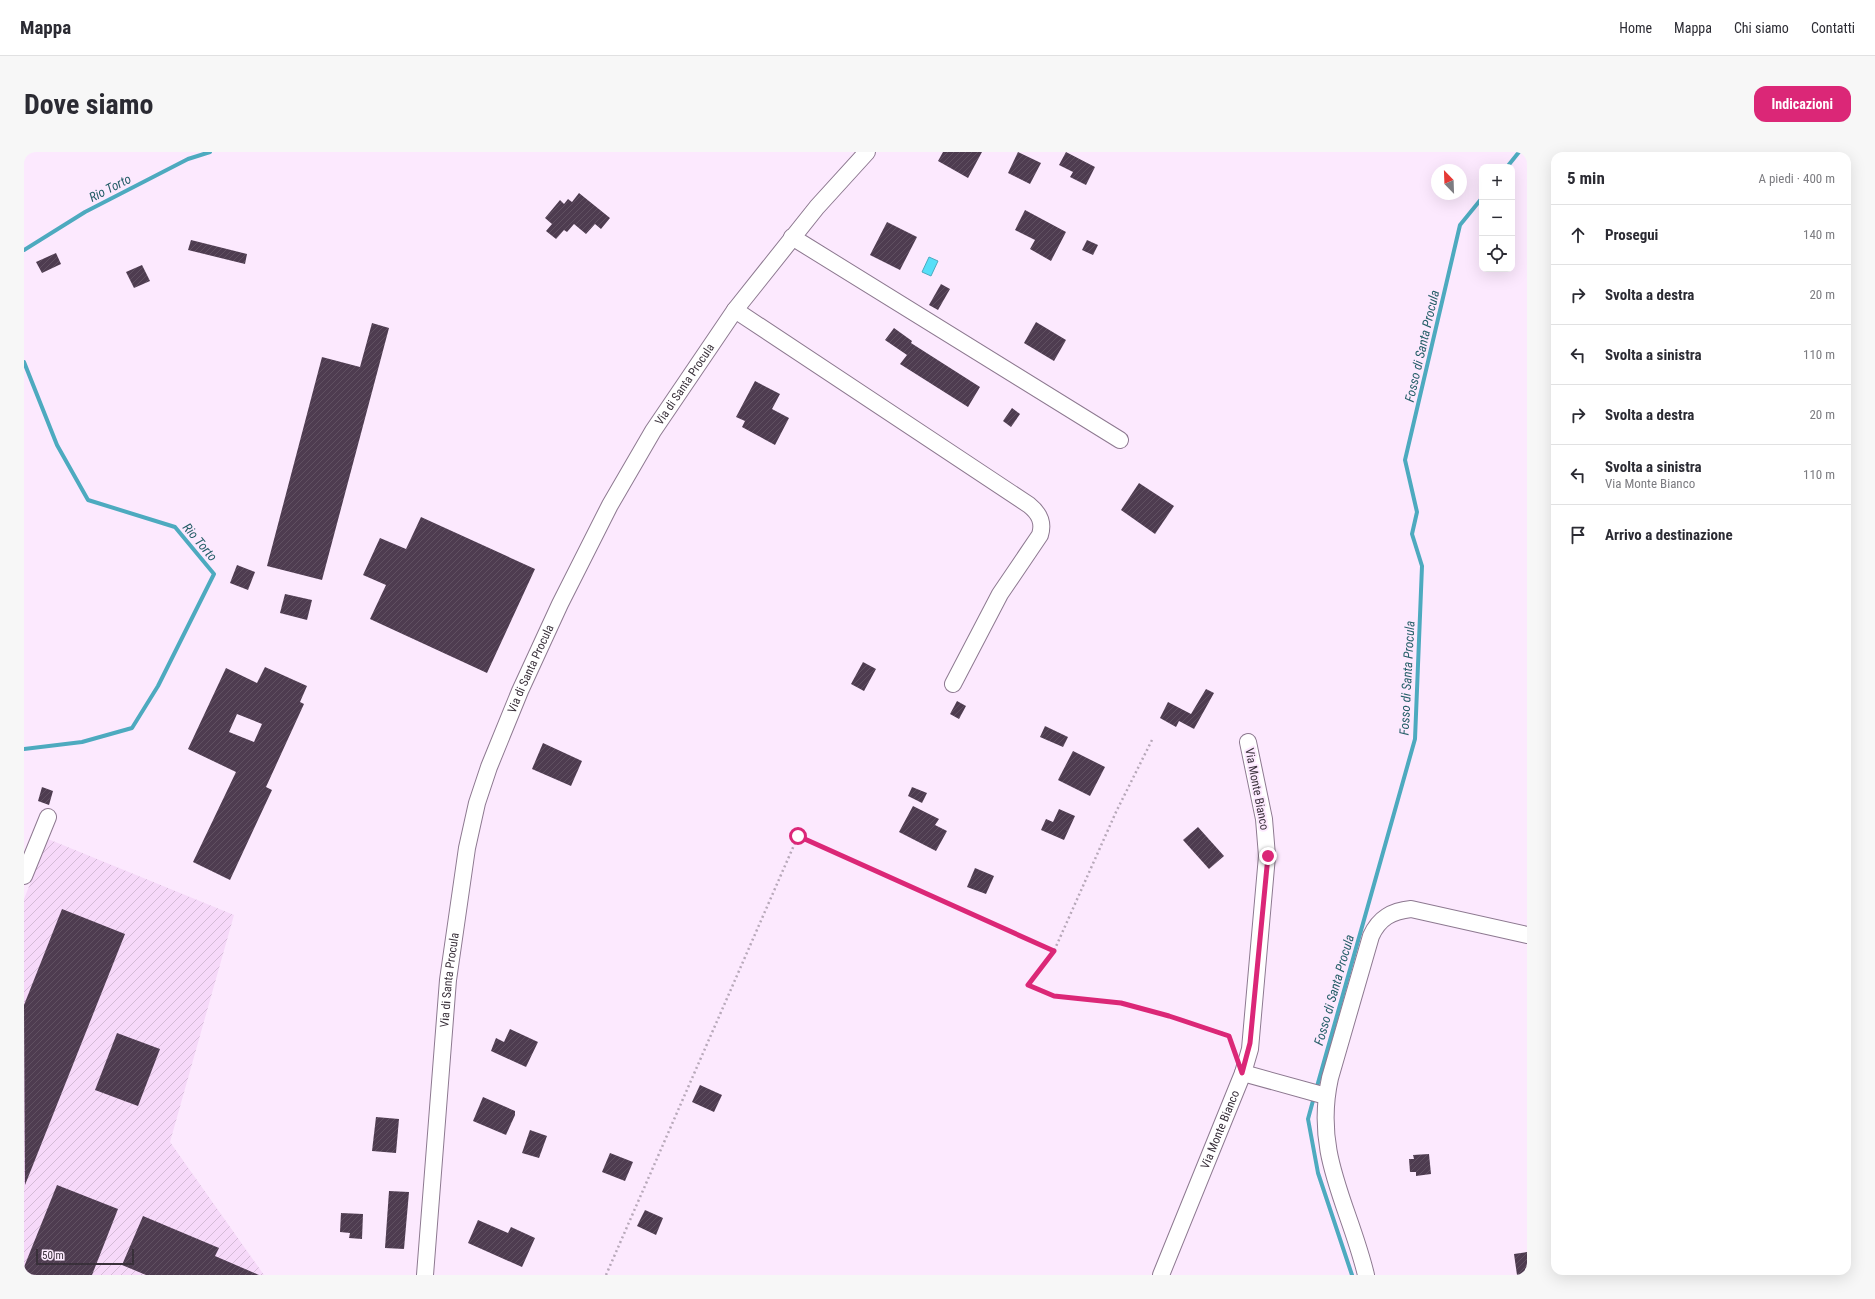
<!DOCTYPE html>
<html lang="it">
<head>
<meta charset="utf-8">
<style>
	:root { --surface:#fff; --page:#f7f7f7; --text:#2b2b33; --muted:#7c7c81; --line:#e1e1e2; --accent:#db2777 }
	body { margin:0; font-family:"Roboto Condensed",sans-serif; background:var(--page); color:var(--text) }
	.controls { position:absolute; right:12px; top:12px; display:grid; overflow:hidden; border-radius:8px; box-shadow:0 4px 16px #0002 }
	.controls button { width:36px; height:36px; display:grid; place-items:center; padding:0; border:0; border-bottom:1px solid var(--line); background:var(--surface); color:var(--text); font:20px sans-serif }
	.compass { position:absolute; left:1407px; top:12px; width:36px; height:36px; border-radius:50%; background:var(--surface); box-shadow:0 4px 16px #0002; rotate:337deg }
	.scale { position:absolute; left:12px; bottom:10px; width:98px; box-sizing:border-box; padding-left:4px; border:2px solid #39303a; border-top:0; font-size:11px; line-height:14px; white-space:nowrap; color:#39303a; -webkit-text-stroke:3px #fce9fe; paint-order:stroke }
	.stop { position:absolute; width:12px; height:12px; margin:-9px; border:3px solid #db2777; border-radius:50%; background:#fff }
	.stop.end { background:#db2777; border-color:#fff; box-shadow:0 1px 4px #0008 }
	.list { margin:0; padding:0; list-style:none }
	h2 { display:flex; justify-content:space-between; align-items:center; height:52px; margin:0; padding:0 16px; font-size:17px }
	h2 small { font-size:13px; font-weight:400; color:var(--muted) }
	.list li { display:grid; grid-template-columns:26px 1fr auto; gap:12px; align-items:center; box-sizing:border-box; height:60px; padding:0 16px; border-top:1px solid var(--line) }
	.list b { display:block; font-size:15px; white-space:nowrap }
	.list p { margin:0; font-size:13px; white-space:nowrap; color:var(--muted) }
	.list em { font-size:13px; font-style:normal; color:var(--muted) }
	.icon { flex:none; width:22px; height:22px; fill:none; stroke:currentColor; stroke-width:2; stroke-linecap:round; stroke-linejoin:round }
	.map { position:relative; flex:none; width:1503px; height:1123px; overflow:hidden; border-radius:12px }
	header { display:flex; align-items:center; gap:24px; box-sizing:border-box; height:56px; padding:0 20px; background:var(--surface); border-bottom:1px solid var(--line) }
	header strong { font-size:19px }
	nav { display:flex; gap:22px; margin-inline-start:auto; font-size:14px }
	.intro { display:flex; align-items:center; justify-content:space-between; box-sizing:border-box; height:96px; padding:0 24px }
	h1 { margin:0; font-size:28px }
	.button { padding:10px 18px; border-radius:12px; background:var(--accent); color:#fff; font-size:14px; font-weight:700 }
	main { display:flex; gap:24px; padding:0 24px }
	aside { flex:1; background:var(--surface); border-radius:12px; box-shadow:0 4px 16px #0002 }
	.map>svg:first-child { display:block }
	.industrial { fill:url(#industrial-furrows) }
	.water { fill:#56dff8; stroke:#4daabf }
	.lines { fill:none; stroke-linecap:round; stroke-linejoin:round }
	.stream { stroke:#4daabf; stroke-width:4 }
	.building { fill:url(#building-hatch); fill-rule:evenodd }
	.minor-casing { stroke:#8d7990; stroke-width:18 }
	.path { stroke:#b7a8b9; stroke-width:2.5; stroke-dasharray:2 3; stroke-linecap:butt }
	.minor { stroke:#fff; stroke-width:16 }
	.route { stroke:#db2777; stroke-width:5 }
	.labels { text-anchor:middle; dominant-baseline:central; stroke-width:4; stroke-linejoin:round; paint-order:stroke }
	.street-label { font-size:12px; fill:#39303a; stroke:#fce9fe }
	.water-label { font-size:13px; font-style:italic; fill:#255e68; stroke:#fce9fe }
</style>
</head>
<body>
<header>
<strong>Mappa</strong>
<nav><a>Home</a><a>Mappa</a><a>Chi siamo</a><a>Contatti</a></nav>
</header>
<div class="intro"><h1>Dove siamo</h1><a class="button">Indicazioni</a></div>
<main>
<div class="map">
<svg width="1503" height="1123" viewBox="0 0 1503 1123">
	<defs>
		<pattern id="industrial-furrows" width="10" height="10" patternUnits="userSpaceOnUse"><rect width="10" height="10" fill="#f6d9f9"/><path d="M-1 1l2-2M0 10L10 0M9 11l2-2" fill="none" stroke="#d4bbd6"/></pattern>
		<pattern id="building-hatch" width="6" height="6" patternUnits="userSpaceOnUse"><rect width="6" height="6" fill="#4e3c50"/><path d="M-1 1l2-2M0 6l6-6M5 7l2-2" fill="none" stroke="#605061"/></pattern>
	</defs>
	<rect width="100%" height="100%" fill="#fce9fe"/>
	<polygon class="industrial" points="24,687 210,763 146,990 240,1123 0,1123 0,747"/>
	<polygon class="water" points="905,105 914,109 907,124 898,120"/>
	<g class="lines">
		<g class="stream">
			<polyline points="1483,15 1495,0"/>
			<polyline points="0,98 61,60 164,7 186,0"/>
			<polyline points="0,210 33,293 64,348 151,375 190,422 134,534 108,576 58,590 0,597"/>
			<polyline points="1292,938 1391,587 1398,414 1388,382 1393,360 1381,308 1436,73 1458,46"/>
			<polyline points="1290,945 1284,967 1294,1021 1328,1123"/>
		</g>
	</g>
	<g class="building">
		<polygon points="919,0 958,0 944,26 914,9"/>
		<polygon points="994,0 1017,11 1006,32 984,21"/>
		<polygon points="1042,0 1071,15 1062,33 1046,25 1049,20 1035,13"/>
		<polygon points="555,41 586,66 577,77 571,72 562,82 550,72 543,80 540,78 532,87 522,79 528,72 521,66 536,48 540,52 544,47 548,50"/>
		<polygon points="1001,58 1042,80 1027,109 1006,97 1011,88 991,78"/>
		<polygon points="863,70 893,85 876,118 846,103"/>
		<polygon points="167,88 223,102 221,112 164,98"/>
		<polygon points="1063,88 1074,93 1069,103 1058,98"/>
		<polygon points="32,101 37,112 18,121 12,110"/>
		<polygon points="118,113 126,129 110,136 102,120"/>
		<polygon points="917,132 926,137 914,158 905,153"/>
		<polygon points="1012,170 1042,188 1030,209 1000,191"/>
		<polygon points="348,171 365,176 298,428 243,414 298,205 336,215"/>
		<polygon points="870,176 888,189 887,191 956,235 944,255 876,212 883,203 861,188"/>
		<polygon points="731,229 756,242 748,257 765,266 751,293 718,275 721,269 712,265"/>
		<polygon points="988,256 996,262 987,275 979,269"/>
		<polygon points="1115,331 1150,354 1131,382 1097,358"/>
		<polygon points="397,365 511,417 463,521 346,467 362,433 339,423 356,386 382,397"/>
		<polygon points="213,413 231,420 224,438 206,431"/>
		<polygon points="261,442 288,448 283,468 256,461"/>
		<polygon points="839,510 852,517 840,539 827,532"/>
		<path d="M 241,515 L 283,534 L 276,550 L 280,552 L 242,635 L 248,638 L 206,728 L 169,710 L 212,620 L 164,597 L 202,516 L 233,531 ZM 213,562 L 238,572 L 230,590 L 205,580 Z"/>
		<polygon points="1182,537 1190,541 1170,577 1155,569 1152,575 1136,566 1144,550 1167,562"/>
		<polygon points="933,549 942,554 935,567 926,562"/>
		<polygon points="1021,574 1044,585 1039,595 1016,585"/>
		<polygon points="519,591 558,609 547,634 508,617"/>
		<polygon points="1049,599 1081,615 1066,644 1034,628"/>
		<polygon points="18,635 29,639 25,653 14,649"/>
		<polygon points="888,635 903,641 898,651 884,644"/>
		<polygon points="889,654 915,667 911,673 923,679 912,699 875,680"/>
		<polygon points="1035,657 1051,664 1040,688 1017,678 1022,667 1029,670"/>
		<polygon points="1174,675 1200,704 1185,717 1159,688"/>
		<polygon points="951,716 970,724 962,742 943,735"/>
		<polygon points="38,757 101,782 1,1033 0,853"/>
		<polygon points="486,877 514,890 502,915 467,899 472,886 480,890"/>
		<polygon points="93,881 136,897 114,954 71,938"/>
		<polygon points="676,933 698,943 690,960 668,950"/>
		<polygon points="459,945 491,959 491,963 482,983 449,969"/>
		<polygon points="352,965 375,967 372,1001 348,999"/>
		<polygon points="506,978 523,984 515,1006 498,1001"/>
		<polygon points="586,1001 609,1010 601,1029 578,1020"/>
		<polygon points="1405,1002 1407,1022 1392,1024 1392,1020 1386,1020 1385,1007 1390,1007 1389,1003"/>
		<polygon points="33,1033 94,1057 68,1123 0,1123 0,1115"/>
		<polygon points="365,1039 385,1040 380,1097 361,1096"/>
		<polygon points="621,1058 639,1066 632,1083 613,1074"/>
		<polygon points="317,1061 339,1062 338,1087 325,1086 326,1081 316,1080"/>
		<polygon points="119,1064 195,1096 191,1104 235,1123 122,1123 98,1113"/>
		<polygon points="454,1068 484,1081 487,1075 511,1086 498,1115 444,1091"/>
		<polygon points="1503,1100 1503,1123 1493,1123 1490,1102"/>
	</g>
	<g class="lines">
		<g class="minor-casing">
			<g id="minor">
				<polyline points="768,85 1096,288"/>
				<path d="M 711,158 L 1005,353 C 1015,361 1020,370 1016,383 L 976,442 L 929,532"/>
				<polyline points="0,724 24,665"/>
				<polyline points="1219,921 1302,944"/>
				<path id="s1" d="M 401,1123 L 424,828 L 443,696 L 453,651 L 465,615 L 496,539 L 536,452 L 586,353 L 629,279 L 711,158 L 793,55 L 843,0"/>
				<path id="s2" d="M 1137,1123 L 1219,921 L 1226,897 L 1243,704 L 1240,667 L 1224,590"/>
				<path d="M 1342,1123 C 1325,1052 1289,1003 1306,926 L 1347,784 C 1355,766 1368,759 1387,757 L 1503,783"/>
			</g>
		</g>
		<g class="path">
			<polyline points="1128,588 1092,660 1030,799 1004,833 1031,844 1097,851 1145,864 1205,883 1211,899"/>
			<polyline points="582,1123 774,684 1030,799"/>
		</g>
		<use href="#minor" class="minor"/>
	</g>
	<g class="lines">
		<polyline class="route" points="774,684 1030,799 1004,833 1030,844 1097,851 1145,864 1205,884 1218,921 1226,891 1244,704"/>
	</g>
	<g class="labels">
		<g class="street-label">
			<text stroke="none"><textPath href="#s1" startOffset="944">Via di Santa Procula</textPath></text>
			<text stroke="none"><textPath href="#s1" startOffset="620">Via di Santa Procula</textPath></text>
			<text transform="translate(1233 637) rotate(79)">Via Monte Bianco</text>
			<text stroke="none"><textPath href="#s1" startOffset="296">Via di Santa Procula</textPath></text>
			<text stroke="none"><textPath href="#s2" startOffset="157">Via Monte Bianco</textPath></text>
		</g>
		<g class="water-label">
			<text transform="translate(86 36) rotate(-27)">Rio Torto</text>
			<text transform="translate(1398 194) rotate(-77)">Fosso di Santa Procula</text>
			<text transform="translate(176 390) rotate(50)">Rio Torto</text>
			<text transform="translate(1383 526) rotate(-87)">Fosso di Santa Procula</text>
			<text transform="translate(1310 838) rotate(-74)">Fosso di Santa Procula</text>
		</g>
	</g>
</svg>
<div class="controls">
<button>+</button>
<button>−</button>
<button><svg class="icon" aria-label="locate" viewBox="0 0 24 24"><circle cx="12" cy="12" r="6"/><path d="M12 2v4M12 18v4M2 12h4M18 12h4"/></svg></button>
</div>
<svg class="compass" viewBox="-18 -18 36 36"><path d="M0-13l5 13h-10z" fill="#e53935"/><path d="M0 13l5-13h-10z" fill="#7c7c81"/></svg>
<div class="scale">50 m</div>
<div class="stop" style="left:774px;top:684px"></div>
<div class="stop end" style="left:1244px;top:704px"></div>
</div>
<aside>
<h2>5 min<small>A piedi · 400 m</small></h2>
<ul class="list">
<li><svg class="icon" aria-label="ahead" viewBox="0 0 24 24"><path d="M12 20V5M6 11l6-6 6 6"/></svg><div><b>Prosegui</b></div><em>140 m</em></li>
<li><svg class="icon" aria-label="right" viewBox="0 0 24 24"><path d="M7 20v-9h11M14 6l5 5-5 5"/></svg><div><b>Svolta a destra</b></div><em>20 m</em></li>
<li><svg class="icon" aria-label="left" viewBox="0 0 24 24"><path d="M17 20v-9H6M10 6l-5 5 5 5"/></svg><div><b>Svolta a sinistra</b></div><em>110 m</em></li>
<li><svg class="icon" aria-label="right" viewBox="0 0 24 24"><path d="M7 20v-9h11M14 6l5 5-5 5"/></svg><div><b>Svolta a destra</b></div><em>20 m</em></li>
<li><svg class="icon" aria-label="left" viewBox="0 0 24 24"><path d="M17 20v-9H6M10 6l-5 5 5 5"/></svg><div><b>Svolta a sinistra</b><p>Via Monte Bianco</p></div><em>110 m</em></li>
<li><svg class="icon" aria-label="arrive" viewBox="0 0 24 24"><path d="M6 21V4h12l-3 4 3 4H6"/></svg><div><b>Arrivo a destinazione</b></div></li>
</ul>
</aside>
</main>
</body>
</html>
